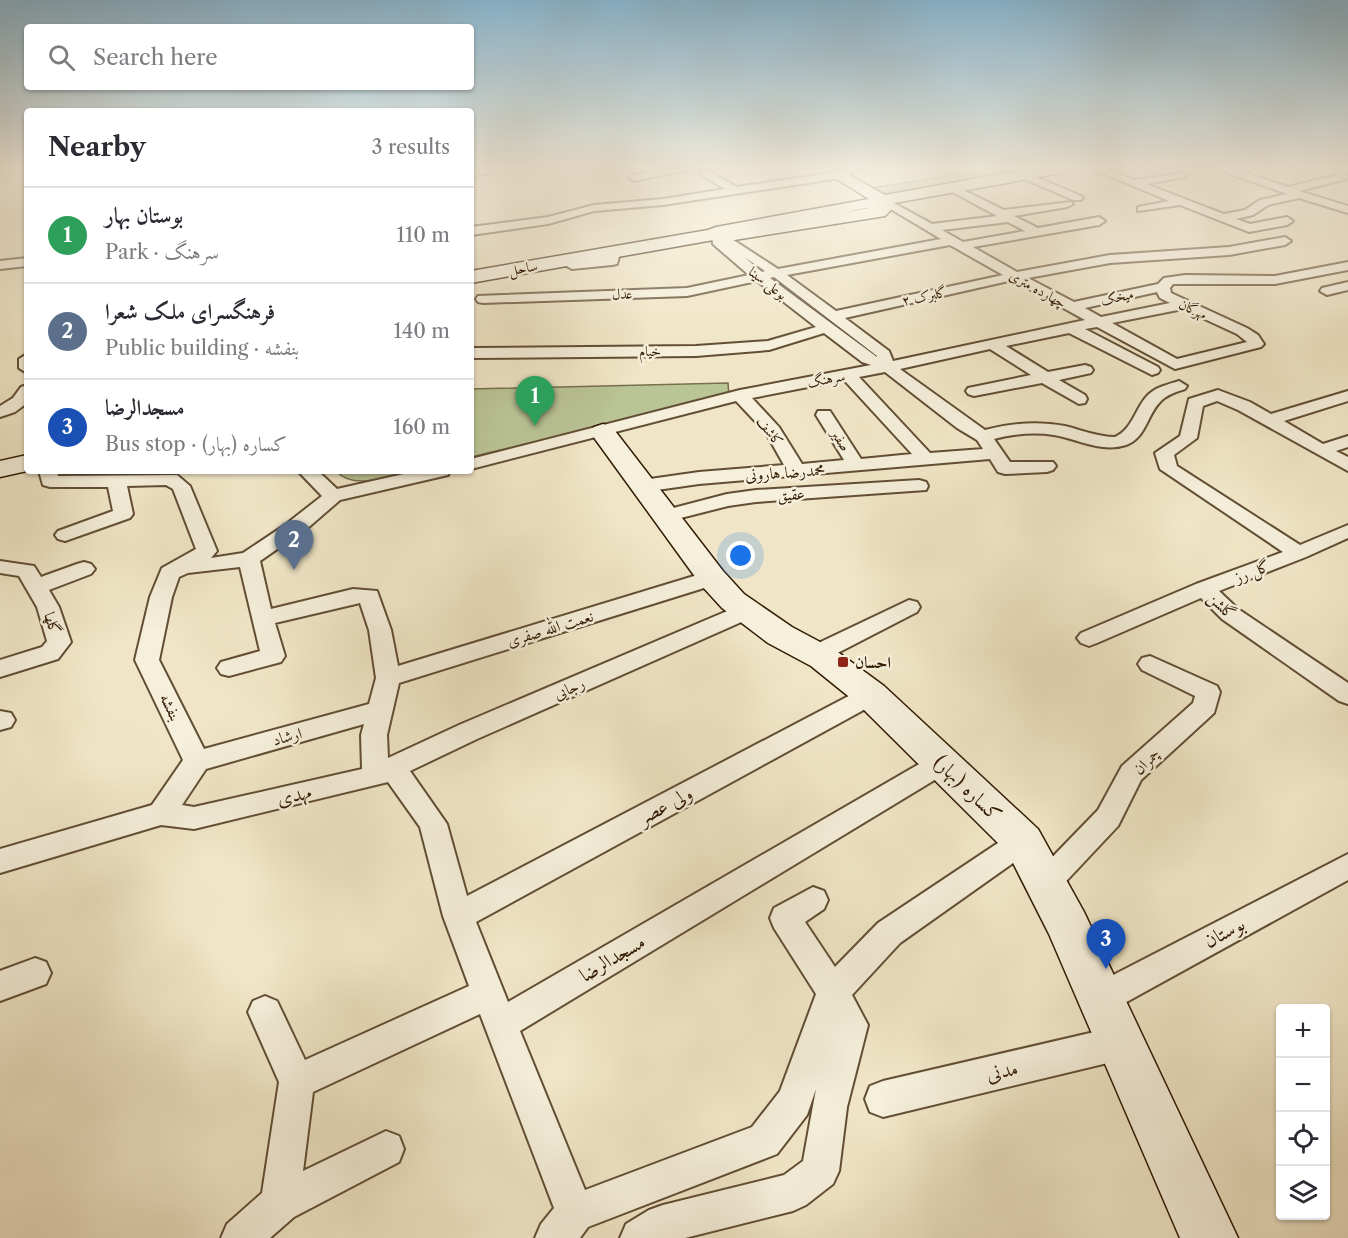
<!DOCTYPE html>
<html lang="en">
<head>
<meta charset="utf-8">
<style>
	:root { --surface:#fff; --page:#f2f2f3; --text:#2b2b33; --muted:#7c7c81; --line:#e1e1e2; --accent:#8f2418 }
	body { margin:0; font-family:"Libre Caslon Text",Amiri,serif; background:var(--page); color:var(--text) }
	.controls { position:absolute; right:18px; bottom:18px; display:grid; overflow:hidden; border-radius:6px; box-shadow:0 2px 4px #0004 }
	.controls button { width:54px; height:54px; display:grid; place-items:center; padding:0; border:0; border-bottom:2px solid var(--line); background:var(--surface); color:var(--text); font:30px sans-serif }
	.you { position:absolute; left:741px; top:556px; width:21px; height:21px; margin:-15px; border:4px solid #fff; border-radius:50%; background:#1a73e8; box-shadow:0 0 0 9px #1a73e833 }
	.badge { display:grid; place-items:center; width:39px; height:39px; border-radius:50%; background:var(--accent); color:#fff; font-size:20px; font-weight:700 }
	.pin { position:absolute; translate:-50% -50px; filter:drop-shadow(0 2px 3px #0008) }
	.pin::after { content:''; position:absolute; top:32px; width:21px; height:18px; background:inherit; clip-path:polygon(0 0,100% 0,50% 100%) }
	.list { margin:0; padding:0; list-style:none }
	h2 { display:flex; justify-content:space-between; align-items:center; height:78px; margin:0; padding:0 24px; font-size:26px }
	h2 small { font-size:20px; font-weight:400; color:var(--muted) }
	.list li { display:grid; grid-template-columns:39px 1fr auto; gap:18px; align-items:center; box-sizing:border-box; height:96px; padding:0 24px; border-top:2px solid var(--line) }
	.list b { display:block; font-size:22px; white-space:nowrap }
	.list p { margin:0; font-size:20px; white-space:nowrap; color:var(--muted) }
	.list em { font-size:20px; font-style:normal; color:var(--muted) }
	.icon { flex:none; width:33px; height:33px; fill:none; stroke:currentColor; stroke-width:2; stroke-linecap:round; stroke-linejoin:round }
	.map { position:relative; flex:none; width:1348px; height:1238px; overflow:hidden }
	.search { position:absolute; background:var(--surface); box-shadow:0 2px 4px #0004; left:24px; top:24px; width:450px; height:66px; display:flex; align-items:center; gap:15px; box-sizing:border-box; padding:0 21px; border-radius:6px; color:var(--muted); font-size:22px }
	.panel { position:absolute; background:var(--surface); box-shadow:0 2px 4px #0004; left:24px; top:108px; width:450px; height:366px; border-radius:6px }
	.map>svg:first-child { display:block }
	.green { fill:#bac596; stroke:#76704c; stroke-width:1.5 }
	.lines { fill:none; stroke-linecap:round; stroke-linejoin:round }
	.street-casing { stroke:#624e34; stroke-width:4 }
	.secondary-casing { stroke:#321b03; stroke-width:3 }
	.street { fill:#f5efdb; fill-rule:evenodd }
	.secondary { fill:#f5efdb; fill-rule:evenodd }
	.poi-dot { fill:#8f2418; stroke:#f5efdb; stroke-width:2 }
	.labels { text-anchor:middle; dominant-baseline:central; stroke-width:5; stroke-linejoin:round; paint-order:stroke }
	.far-street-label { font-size:14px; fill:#321b03; stroke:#f5efdb }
	.street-label { font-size:16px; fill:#321b03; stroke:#f5efdb }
	.poi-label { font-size:16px; font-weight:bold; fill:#321b03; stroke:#f5efdb; text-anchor:start }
	.near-street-label { font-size:20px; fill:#321b03; stroke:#f5efdb }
</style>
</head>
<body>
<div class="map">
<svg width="1348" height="1238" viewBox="0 0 1348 1238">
	<rect width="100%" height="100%" fill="#f0e6c7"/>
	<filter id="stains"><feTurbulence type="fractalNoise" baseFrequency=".00333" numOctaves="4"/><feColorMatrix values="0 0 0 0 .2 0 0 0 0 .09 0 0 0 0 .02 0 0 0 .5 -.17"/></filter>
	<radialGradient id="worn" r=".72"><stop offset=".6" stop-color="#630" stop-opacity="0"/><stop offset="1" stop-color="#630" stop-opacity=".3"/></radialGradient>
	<g class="green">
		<polygon points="996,168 1049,168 888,195 874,194 866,189"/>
		<polygon points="728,383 729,396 471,457 471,389"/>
		<path d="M 336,471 L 412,471 C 388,476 354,491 336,471 Z"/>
	</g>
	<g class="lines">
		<g class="street-casing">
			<g id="street">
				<polygon points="488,168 491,171 490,173 471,176 471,170"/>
				<polygon points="670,168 695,168 634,181 629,178 634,175"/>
				<polygon points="848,168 864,168 840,178 663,205 594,211 548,224 471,235 471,227 548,217 594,205 663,199 725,189 702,175 701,173 706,170 737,187 838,172"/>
				<polygon points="1090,168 1105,168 1134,180 1185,173 1185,177 1146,184 1224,214 1245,210 1260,200 1287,194 1214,168 1231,168 1288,187 1338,175 1344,168 1348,168 1346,179 1299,191 1348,206 1348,213 1299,198 1268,205 1253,215 1236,219 1250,224 1287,217 1293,221 1287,225 1249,232 1180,205 1138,211 1138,207 1169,201"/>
				<polygon points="1024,172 1081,196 1083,198 1081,200 1073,200 1020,177 1020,173"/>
				<path d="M 951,184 L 1004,210 L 1071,202 L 1073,204 L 1067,207 L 1014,216 L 1038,228 L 1099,217 L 1105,221 L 1099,225 L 973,247 L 1017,272 L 1110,255 L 1229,247 L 1285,237 L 1291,241 L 1285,245 L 1229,255 L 1110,263 L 1028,278 L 1074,302 L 1158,284 L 1164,278 L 1185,275 L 1275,276 L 1348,262 L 1348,270 L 1275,284 L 1173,284 L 1170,288 L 1171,293 L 1247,328 L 1258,335 L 1264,344 L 1261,347 L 1175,369 L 1097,327 L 1085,329 L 1158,367 L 1160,370 L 1158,373 L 1152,375 L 1069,333 L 1006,346 L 1048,372 L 1085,365 L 1091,367 L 1093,370 L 1091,373 L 1059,380 L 1085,395 L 1087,399 L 1085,403 L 1079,404 L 1042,383 L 974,396 L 968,394 L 966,391 L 968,388 L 1031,375 L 990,349 L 900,369 L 985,430 C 1012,423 1038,421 1065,426 C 1081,430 1098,437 1115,437 C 1133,429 1135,408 1148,395 C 1156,387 1169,384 1179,381 L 1187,386 L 1185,389 C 1176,392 1166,395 1160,402 C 1147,415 1146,438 1126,445 C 1101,453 1078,439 1054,435 C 1033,432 1013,434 994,439 L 1010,462 L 1053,462 L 1056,466 L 1053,470 L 1047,472 L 1005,474 L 998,472 L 990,459 L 699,484 L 643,492 L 636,490 L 634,486 L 636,482 L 643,480 L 699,472 L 784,465 L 766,433 L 736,401 L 471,469 L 471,459 L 740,390 L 871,365 L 862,362 L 824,333 L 769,350 L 696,356 L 471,358 L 471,348 L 696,346 L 768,341 L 816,327 L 757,281 L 687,296 L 483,303 L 478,302 L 476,299 L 478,296 L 687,288 L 749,275 L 713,244 L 712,234 L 718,230 L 778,269 L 941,239 L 879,202 L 879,198 L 883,197 L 932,224 L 997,216 L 947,189 L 946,187 ZM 1008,222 L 1025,231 L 963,242 L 942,230 ZM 950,245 L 1003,275 L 836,311 L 787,275 ZM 744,257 L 765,271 L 762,272 ZM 774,277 L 877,356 L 877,357 L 770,278 ZM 1013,280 L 1085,320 L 893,361 L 889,351 L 845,318 ZM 1157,292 L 1160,298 L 1170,303 L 1101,317 L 1085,308 ZM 1183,309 L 1237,334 L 1247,342 L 1177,359 L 1112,323 ZM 885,372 L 957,428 L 977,440 L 983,449 L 930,453 L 859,377 ZM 844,380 L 912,454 L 861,459 L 830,411 L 818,411 L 816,415 L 844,460 L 802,464 L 779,427 L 752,398 Z"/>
				<polygon points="614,249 620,253 617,264 612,265 572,269 557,261 563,257 574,261 606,258 610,250"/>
				<polygon points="27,258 27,266 0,269 0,261"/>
				<polygon points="1348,282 1348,290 1327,295 1320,291 1322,288"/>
				<polygon points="27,354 27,373 19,368 19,359"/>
				<polygon points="27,385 27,403 15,412 0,417 0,406 13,398 21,387"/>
				<polygon points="1218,390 1250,402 1271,414 1348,391 1348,401 1284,421 1323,444 1348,436 1348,447 1336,451 1348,457 1348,471 1238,410 1217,401 1203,406 1197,438 1174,455 1177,466 1300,545 1348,525 1348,538 1306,557 1219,591 1238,609 1348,683 1348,704 1339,701 1222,619 1201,598 1097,643 1089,646 1081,643 1077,638 1081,633 1196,584 1283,552 1160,469 1155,453 1180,436 1189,399"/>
				<path d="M 39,471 L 57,471 L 58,476 L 177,475 L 190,486 L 217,551 L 211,558 L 243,553 L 285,525 L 322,496 L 298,471 L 318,471 L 337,489 L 417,471 L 450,471 L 448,475 L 340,500 L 310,526 L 260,561 L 271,609 L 353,589 L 377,591 L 391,630 L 398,666 L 704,573 L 712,571 L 720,573 L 723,578 L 720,583 L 399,683 L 387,735 L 388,758 L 459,725 L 739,606 L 747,604 L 755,606 L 758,611 L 755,616 L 477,739 L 410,771 L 447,824 L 467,896 L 862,689 L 871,686 L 880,689 L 883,695 L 880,701 L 476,922 L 508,1002 L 933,756 L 942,753 L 951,756 L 955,763 L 951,770 L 520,1031 L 585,1190 L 752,1127 L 780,1091 L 816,994 L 774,928 L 770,918 L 774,908 L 813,887 L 824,891 L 828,900 L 824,909 L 805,922 L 835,967 L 878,923 L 1013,833 L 1023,829 L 1033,833 L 1037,841 L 1033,849 L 900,943 L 852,995 L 868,1025 L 847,1107 L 839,1171 L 833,1184 L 806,1205 L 793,1211 L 685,1238 L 620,1238 L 626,1224 L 649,1210 L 663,1205 L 784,1175 L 803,1161 L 816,1089 L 807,1115 L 777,1154 L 588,1227 L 580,1238 L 535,1238 L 541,1224 L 554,1208 L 480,1014 L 313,1092 L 303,1171 L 386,1131 L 399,1136 L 404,1149 L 399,1162 L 294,1217 L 270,1238 L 221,1238 L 227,1224 L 262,1193 L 279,1082 L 248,1012 L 253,1001 L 265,996 L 277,1001 L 305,1060 L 469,986 L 443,916 L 420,827 L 388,782 L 194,829 L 161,825 L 0,873 L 0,849 L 152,805 L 183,760 L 135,660 L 150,597 L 162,568 L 196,549 L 173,489 L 166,485 L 127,486 L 133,514 L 130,518 L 65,541 L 58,539 L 55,535 L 58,531 L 113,511 L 108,487 L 50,487 L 43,485 ZM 240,567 L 260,651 L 221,662 L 217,668 L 221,674 L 229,676 L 281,662 L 285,656 L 275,623 L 360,603 L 369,630 L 376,678 L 369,704 L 204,749 L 159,660 L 172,597 L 179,577 L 188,573 ZM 364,724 L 361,735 L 362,769 L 194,807 L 182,805 L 206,769 Z"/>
				<polygon points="919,480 926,482 928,486 926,490 756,502 728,506 665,522 658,520 655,516 658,512 727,494 756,490"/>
				<polygon points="0,561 34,566 41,577 77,564 84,562 91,564 95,569 91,574 49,590 59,607 71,642 58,659 0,677 0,660 42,647 47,641 37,607 19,576 0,573"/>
				<polygon points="909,600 917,602 920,607 917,612 824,660 816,662 808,660 804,654 808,648"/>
				<polygon points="1150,656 1217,686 1220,692 1214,713 1141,780 1118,826 1055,893 1045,897 1035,893 1030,884 1035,875 1098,810 1122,766 1193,703 1195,696 1142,670 1138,664 1142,658"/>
				<polygon points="0,711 11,713 15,720 11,727 0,730"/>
				<polygon points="1348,854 1348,880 1112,1010 1100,1015 1088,1010 1084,999 1088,988"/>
				<polygon points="35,958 46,962 51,973 46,984 0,1001 0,971"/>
				<polygon points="1120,1026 1132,1031 1137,1043 1132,1055 1120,1060 883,1117 870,1112 865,1099 870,1086 883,1081"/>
			</g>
		</g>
		<g class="secondary-casing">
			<g id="secondary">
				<path d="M 1034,168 L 1069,168 L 1062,173 L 889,204 L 893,208 L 885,216 L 879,217 L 728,241 L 719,239 L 471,283 L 471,271 L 708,230 L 716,227 L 869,199 L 835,178 L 832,175 L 835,172 L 840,170 L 885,195 ZM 866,208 L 869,208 L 840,213 Z"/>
				<polygon points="603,424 612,427 723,571 744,594 792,627 835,650 884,686 1038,829 1084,912 1238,1238 1180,1238 1049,934 1008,853 858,704 811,666 768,643 722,608 701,585 590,432 594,427"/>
				<polygon points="27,455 27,471 0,477 0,461"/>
			</g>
		</g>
		<use href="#street" class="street"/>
		<use href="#secondary" class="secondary"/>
	</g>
	<linearGradient id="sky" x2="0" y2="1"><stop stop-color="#89b8d4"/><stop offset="0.49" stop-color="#f8f4e6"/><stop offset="1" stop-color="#f8f4e6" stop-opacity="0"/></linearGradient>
	<rect width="1348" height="342" fill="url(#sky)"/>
	<rect class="poi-dot" x="837" y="656" width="12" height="12" rx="3"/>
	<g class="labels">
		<g class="far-street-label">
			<text transform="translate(523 268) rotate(-10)">ساحل</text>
			<text transform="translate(768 283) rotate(38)">بوعلی سینا</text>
			<text transform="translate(1038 289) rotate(29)">چهارده متری</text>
			<text transform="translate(622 294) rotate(-2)">عدل</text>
			<text transform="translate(924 296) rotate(-12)">گلبرک ۲</text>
			<text transform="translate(1117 297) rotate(-13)">میخک</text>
			<text transform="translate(1193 309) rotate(25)">مهرگان</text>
			<text transform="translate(650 351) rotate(-1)">خیام</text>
			<text transform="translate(826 379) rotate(-11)">سرهنگ</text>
			<text transform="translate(770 431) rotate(53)">کاشف</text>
			<text transform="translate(841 440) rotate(56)">صفیر</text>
		</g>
		<g class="street-label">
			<text transform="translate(785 472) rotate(-4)">محمدرضا هارونی</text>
			<text transform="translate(791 494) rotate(-4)">عقیق</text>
			<text transform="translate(1252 571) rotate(-21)">گل رز</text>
			<text transform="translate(1222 605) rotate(43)">گلشن</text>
			<text transform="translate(53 623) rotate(72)">گلها</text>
			<text transform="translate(550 628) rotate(-17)">نعمت الله صفری</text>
			<text transform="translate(569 688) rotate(-23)">رجایی</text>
			<text transform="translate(171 707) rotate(64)">بنفشه</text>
			<text transform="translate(287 736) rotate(-15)">ارشاد</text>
			<text transform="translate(1146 761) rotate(-44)">چمران</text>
		</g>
		<g class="poi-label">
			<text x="855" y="662">احسان</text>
		</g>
		<g class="near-street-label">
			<text transform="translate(968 788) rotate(44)">کساره (بهار)</text>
			<text transform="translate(294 795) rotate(-13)">مهدی</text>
			<text transform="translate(665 805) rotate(-28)">ولی عصر</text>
			<text transform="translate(1224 932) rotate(-28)">بوستان</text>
			<text transform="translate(612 958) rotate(-31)">مسجدالرضا</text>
			<text transform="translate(1002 1071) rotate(-13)">مدنی</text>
		</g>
	</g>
	<rect width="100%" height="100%" filter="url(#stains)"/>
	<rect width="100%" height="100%" fill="url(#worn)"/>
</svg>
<div class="controls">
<button>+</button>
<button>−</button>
<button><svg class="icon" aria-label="locate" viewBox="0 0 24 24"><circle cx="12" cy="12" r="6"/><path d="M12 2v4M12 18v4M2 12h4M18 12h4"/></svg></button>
<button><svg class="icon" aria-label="layers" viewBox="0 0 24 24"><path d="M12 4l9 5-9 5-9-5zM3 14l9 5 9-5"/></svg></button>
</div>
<div class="you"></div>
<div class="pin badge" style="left:535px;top:426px;background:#2e9e5b">1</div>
<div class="pin badge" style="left:294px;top:570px;background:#5c6f8a">2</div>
<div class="pin badge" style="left:1106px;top:969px;background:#1a4fb4">3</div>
<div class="search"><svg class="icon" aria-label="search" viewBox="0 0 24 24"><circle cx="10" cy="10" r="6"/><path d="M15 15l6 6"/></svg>Search here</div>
<section class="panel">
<h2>Nearby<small>3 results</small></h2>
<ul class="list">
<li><span class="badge" style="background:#2e9e5b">1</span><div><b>بوستان بهار</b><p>Park · سرهنگ</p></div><em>110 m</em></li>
<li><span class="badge" style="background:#5c6f8a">2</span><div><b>فرهنگسرای ملک شعرا</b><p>Public building · بنفشه</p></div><em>140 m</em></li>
<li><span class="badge" style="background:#1a4fb4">3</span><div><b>مسجدالرضا</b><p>Bus stop · کساره (بهار)</p></div><em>160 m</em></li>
</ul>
</section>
</div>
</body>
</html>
